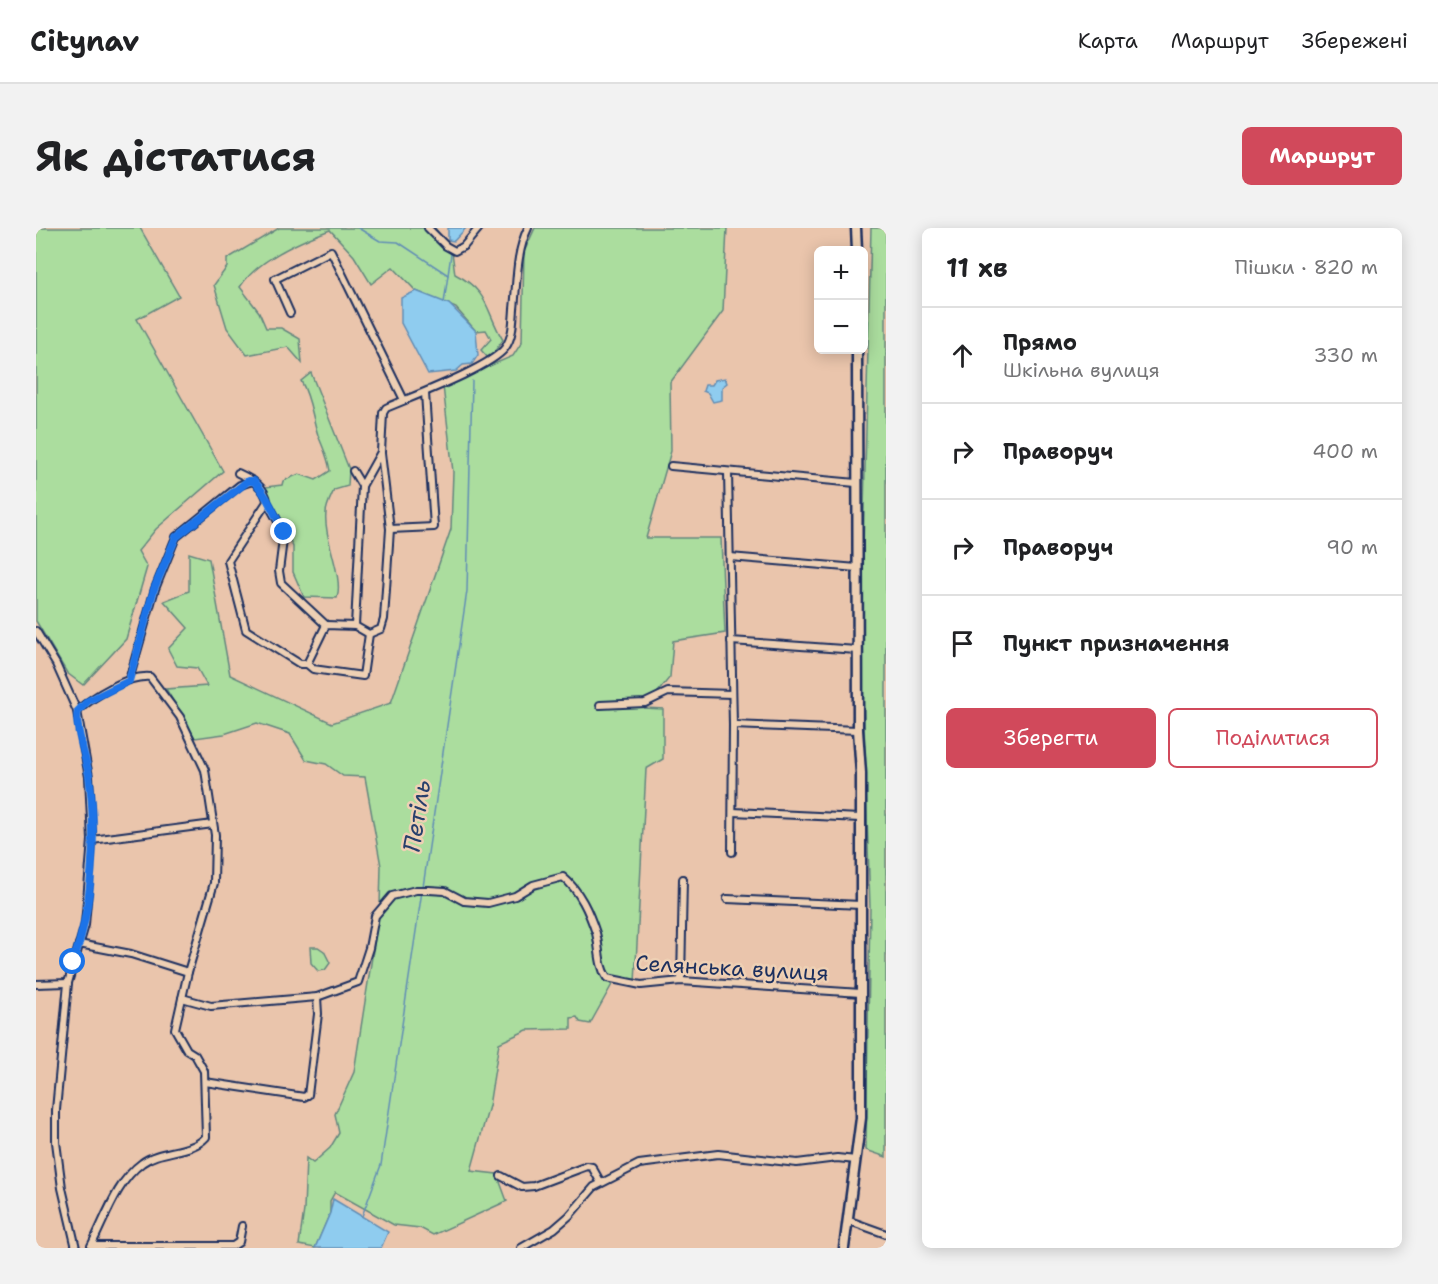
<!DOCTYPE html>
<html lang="uk">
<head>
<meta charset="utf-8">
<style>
	:root { --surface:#fff; --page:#f2f2f2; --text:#202124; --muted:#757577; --line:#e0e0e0; --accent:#d1495b }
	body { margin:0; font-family:"Shantell Sans",sans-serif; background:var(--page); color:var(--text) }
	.controls { position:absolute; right:18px; top:18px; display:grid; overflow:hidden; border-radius:9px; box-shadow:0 3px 15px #0003 }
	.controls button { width:54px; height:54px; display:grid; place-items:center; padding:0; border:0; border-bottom:2px solid var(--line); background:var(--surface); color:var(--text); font:30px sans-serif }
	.stop { position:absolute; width:18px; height:18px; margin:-14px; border:4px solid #1a73e8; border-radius:50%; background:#fff }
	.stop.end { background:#1a73e8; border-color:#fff; box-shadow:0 2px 6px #0008 }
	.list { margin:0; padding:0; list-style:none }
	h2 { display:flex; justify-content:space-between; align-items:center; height:78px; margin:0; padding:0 24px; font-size:26px }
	h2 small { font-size:20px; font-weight:400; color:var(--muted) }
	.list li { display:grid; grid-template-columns:39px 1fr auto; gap:18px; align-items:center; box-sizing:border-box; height:96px; padding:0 24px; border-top:2px solid var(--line) }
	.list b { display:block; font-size:22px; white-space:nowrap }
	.list p { margin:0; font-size:20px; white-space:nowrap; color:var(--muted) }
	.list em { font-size:20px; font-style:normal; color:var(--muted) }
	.actions { display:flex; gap:12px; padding:18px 24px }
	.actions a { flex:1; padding:14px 0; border:2px solid var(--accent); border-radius:9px; text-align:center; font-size:21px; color:var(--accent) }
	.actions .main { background:var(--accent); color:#fff }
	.icon { flex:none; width:33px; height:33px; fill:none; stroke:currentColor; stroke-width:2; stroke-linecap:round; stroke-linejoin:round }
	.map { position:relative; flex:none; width:850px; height:1020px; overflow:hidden; border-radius:9px }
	header { display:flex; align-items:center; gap:36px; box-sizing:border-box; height:84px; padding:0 30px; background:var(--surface); border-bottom:2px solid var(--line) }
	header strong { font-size:28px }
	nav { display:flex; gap:33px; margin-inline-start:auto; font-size:21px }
	.intro { display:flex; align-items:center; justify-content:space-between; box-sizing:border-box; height:144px; padding:0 36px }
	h1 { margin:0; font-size:42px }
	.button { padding:15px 27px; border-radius:9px; background:var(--accent); color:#fff; font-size:21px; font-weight:700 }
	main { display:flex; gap:36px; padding:0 36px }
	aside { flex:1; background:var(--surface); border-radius:9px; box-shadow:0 3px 15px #0003 }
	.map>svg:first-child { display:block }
	.green { fill:#abdd9e; stroke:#63867e; stroke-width:1.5 }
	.water { fill:#8fccef; stroke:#618db5; stroke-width:1.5 }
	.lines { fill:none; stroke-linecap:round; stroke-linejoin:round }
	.stream { stroke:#618db5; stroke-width:1.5 }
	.street-casing { stroke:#1b2f5e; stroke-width:10 }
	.secondary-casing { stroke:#1b2f5e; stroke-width:13 }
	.street { stroke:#eed0b4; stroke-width:6 }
	.secondary { stroke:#eed0b4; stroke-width:8 }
	.route { stroke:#1a73e8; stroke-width:8 }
	.labels { text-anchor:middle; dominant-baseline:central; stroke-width:5; stroke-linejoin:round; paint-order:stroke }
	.street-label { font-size:22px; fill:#1b2f5e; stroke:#eed0b4 }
	.water-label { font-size:24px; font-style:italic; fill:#273f6c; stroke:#eed0b4 }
</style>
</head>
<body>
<header>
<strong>Citynav</strong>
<nav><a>Карта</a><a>Маршрут</a><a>Збережені</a></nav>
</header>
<div class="intro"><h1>Як дістатися</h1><a class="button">Маршрут</a></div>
<main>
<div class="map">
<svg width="850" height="1020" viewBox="0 0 850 1020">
	<rect width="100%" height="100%" fill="#eac5ac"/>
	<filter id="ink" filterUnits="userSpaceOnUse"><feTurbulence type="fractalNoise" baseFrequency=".0167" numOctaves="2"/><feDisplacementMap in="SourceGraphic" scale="12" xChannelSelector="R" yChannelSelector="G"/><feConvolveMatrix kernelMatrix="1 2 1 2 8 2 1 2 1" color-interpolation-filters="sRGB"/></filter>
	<g filter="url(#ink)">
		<g class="green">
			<polygon points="0,0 104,0 143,68 101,91 187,243 120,301 102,323 111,339 90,411 47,457 31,445 0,393"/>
			<path d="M 243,0 L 399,0 L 416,24 L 419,46 C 454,64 449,82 467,112 L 453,131 L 445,122 L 455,111 L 450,102 L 440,103 L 420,80 L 380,63 L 357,39 L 335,56 L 318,28 L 294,2 C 264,13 222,31 204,59 L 223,84 L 230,100 L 245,100 L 264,111 L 266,135 L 252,119 L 211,127 L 191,100 L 178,57 L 191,39 L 191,31 Z"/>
			<polygon points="499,0 691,0 687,83 634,155 635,223 610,310 685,310 689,405 637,413 634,449 609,480 627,481 627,531 610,541 599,755 578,753 554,796 544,794 541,789 535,790 535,801 491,802 463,815 453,878 435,943 461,946 471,973 397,1007 384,1000 358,997 299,964 294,973 294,985 279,1020 263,1017 268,982 270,930 277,935 294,920 303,905 299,886 318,844 344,678 345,638 329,549 307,548 290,536 270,532 254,506 221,495 188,506 159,510 130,461 171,458 161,440 141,438 132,421 152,400 128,373 153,363 153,325 173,331 194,447 296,495 355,475 415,301 417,244 407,158 477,128 486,114 488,24"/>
			<polygon points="835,0 850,0 850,929 830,922 834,679 825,404"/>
			<path d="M 275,145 L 313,241 L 312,258 L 298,262 C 295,269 290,278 290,285 C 287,309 308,349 301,370 L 268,369 L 257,344 L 257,319 L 229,259 L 246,257 L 247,253 L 263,246 L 280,252 L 294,243 C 292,229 287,220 282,207 C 276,189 275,170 265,153 Z"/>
			<polygon points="274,719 282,719 288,723 294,735 289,742 282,743 275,735"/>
		</g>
		<g class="water">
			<polygon points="412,0 430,0 418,13 412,12"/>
			<polygon points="380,63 413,76 440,103 442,127 436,136 427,137 420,143 392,146 365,95 365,70"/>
			<polygon points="689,150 691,155 686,159 686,172 677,174 672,165 667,163 669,157 676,157 679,152"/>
			<polygon points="297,971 352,1004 345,1020 279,1020 294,985"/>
		</g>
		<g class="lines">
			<g class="stream">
				<polyline points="322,0 344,13 362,14 412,47"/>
				<polyline points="408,75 415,26"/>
				<polyline points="387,659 431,363 436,153"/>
				<polyline points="326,988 345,937 386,663"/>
			</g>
			<g class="street-casing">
				<g id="street">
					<polyline points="392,0 410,18 419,23 428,18 443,0"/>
					<polyline points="254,85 239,51 295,23 368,172"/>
					<polyline points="345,225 354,301 398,299 389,165"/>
					<polyline points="635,238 820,255"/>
					<path d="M 317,243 L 326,258 L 345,224 L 347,185 L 350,180 C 375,169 454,140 469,120 C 477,109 477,94 478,81 C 481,53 480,25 492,0"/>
					<polyline points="692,244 697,497 696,624"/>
					<path d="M 202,245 C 215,251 230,259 231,274 L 192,333 L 210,402 L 264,436 L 271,436 L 290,397 L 319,398 L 326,258"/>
					<polyline points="231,274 248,304 243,343 245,355 290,397"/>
					<polyline points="694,329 821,340"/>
					<polyline points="319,398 333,406 345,401 348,391 354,301"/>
					<polyline points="0,403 20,436 41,483 53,549 56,612 49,697 32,755 20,882 20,914 26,960 40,1020"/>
					<polyline points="695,413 821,422"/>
					<polyline points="271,436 277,441 327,448 333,406"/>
					<polyline points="93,452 119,361 140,309 204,257 217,253"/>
					<polyline points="564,477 609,475 632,464 696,466"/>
					<path d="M 41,483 C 58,468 91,447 114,449 L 144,489 L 169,542 L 179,607 L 178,655 L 152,744"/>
					<polyline points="697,497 822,502"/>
					<polyline points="697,584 824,590"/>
					<polyline points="56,612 177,596"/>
					<polyline points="691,671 825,677"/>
					<path d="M 43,716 L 95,726 L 152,744 L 139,801 L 151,822 L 159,827 L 168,843 L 170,909 C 155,926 124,921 106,935 C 81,953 69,991 55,1018 L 197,1018 L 203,1014 L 206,998"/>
					<polyline points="645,753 647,651"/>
					<polyline points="0,756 32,755"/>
					<path d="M 146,770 L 175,778 L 281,769 L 322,754 L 333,720 L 339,688 L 356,668 L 380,662 L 393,662 L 409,663 L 428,673 L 452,675 L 479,668 L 497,657 L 527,649 C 544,663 553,684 560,705 C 564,721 562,736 571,750 L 605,757 L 645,753 L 825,765"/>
					<polyline points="169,854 268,869 272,867 282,786 281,769"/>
					<polyline points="465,948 486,959 498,958 551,938 556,939 565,955"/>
					<polyline points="811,992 850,1006"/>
					<polyline points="485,1020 518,1001 533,988 558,959 603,936 682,926 761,935 801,930 820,932"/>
				</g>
			</g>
			<g class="secondary-casing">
				<g id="secondary">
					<polyline points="820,0 821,22"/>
					<polyline points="808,1020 825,890 825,545 822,502 821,122"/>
				</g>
			</g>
			<use href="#street" class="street"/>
			<use href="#secondary" class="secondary"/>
		</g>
	</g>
	<g class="lines" filter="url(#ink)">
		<path class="route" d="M 37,734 C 57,678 61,606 53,547 C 50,530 38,497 42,483 L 52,473 L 93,453 L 118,361 L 140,309 L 212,253 L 218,253 C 232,268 238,286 248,304"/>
	</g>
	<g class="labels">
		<g class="street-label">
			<text transform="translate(696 740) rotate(3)">Селянська вулиця</text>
		</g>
		<g class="water-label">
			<text transform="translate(381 588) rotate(-81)">Петіль</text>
		</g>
	</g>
</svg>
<div class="controls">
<button>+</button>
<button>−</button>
</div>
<div class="stop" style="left:37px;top:734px"></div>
<div class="stop end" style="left:248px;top:304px"></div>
</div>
<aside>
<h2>11 хв<small>Пішки · 820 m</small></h2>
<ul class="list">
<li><svg class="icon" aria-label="ahead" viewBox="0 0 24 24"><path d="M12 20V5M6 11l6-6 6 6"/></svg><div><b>Прямо</b><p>Шкільна вулиця</p></div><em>330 m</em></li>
<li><svg class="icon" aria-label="right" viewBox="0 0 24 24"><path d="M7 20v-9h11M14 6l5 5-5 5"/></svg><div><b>Праворуч</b></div><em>400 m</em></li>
<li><svg class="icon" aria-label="right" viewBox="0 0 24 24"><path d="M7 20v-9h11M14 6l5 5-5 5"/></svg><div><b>Праворуч</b></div><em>90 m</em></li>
<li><svg class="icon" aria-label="arrive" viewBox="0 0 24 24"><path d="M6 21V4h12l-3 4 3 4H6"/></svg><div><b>Пункт призначення</b></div></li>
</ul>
<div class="actions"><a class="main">Зберегти</a><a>Поділитися</a></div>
</aside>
</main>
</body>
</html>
